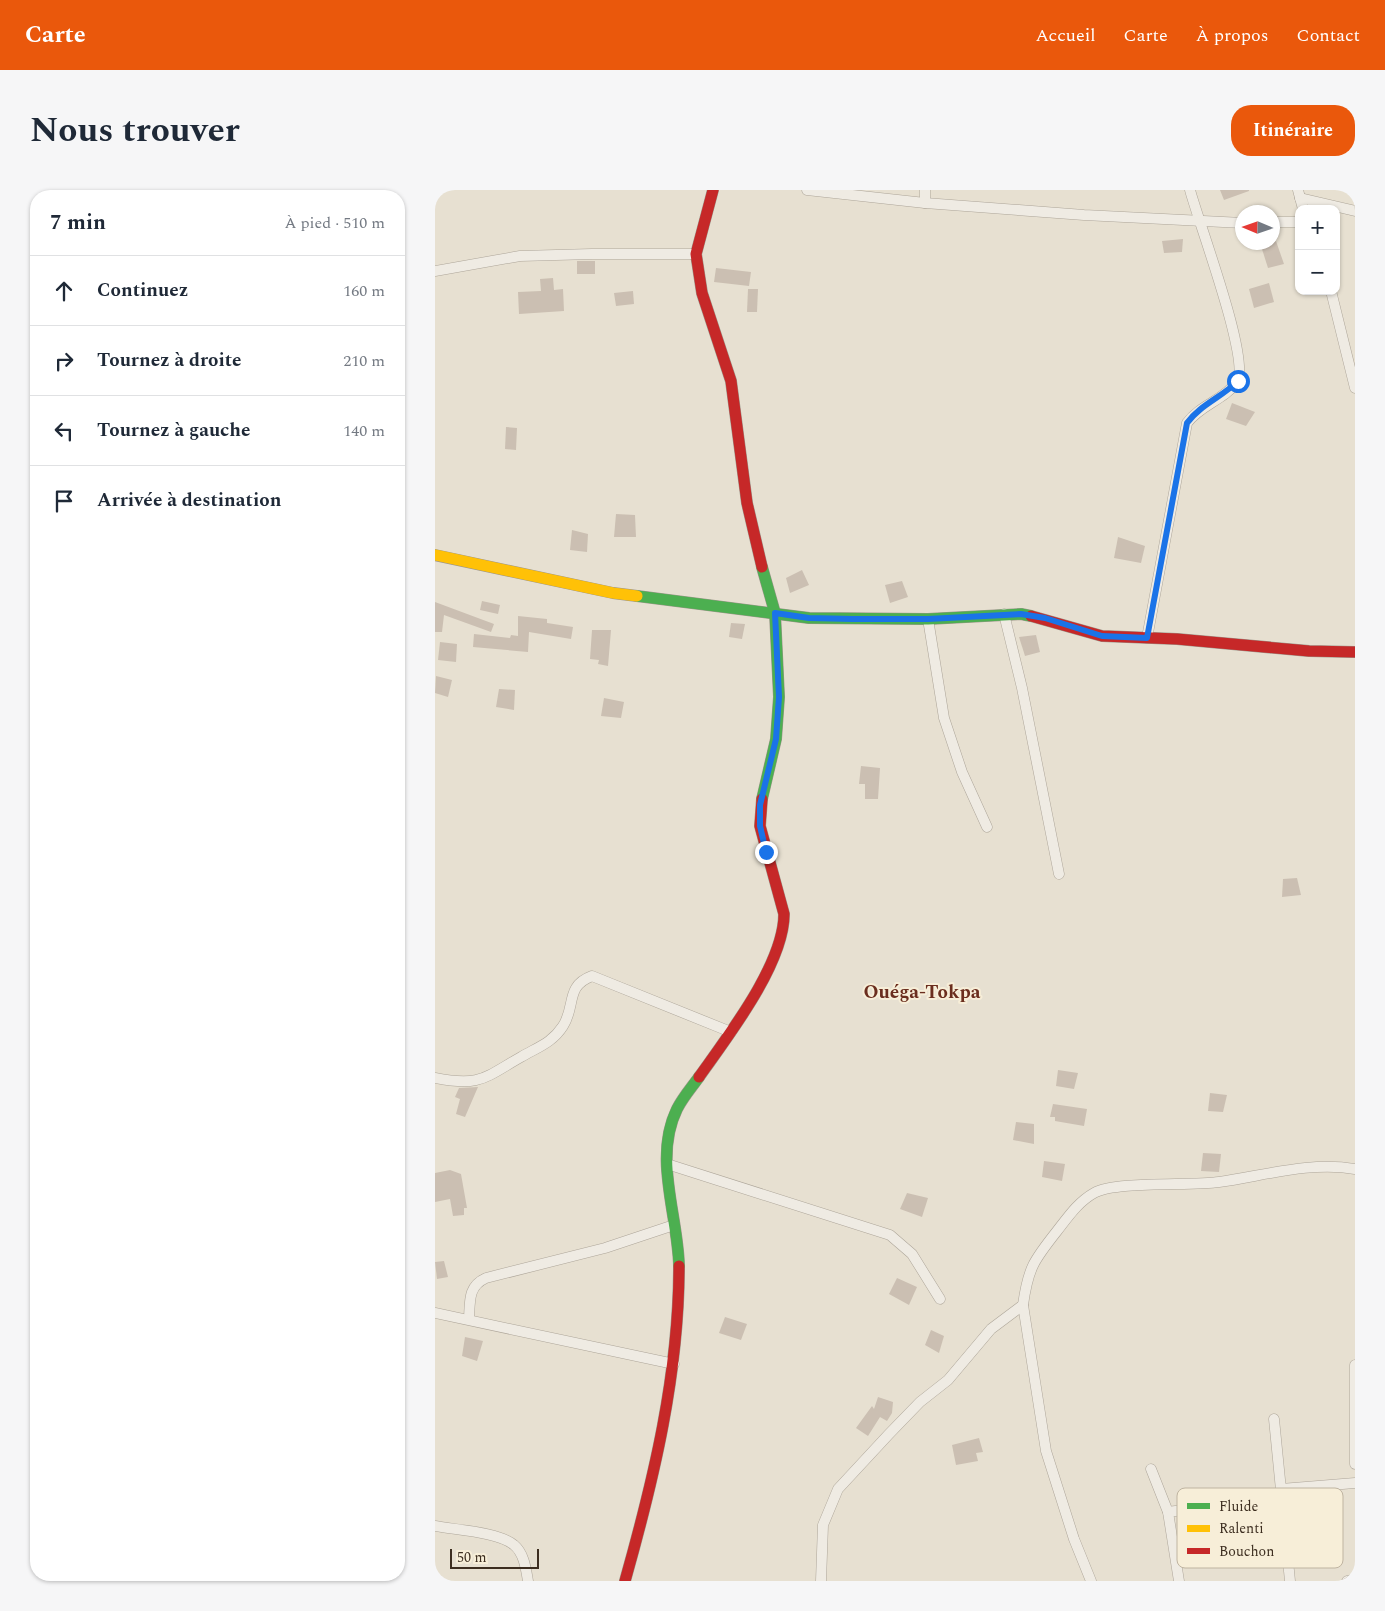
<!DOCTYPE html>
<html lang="fr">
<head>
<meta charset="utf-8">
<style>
	:root { --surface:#fff; --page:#f6f6f7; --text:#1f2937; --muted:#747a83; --line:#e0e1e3; --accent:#ea580c }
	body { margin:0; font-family:Spectral,serif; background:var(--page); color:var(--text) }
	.controls { position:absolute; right:15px; top:15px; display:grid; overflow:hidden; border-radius:10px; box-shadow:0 1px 4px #0004 }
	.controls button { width:45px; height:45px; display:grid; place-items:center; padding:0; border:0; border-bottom:1px solid var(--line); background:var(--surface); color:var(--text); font:25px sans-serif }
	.compass { position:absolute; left:800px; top:15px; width:45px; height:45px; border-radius:50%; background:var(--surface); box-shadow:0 1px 4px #0004; rotate:272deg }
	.scale { position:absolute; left:15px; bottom:12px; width:89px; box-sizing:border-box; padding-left:5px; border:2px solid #3d2e20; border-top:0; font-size:14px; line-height:18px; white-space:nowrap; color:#3d2e20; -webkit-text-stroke:4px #f7eed8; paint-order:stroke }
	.stop { position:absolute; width:15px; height:15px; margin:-11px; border:4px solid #1a73e8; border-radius:50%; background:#fff }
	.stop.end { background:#1a73e8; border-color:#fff; box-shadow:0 1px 5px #0008 }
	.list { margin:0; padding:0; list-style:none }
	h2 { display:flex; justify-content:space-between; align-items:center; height:65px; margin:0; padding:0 20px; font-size:21px }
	h2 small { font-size:16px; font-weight:400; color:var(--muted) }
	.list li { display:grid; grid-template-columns:32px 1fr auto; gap:15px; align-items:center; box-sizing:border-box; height:70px; padding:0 20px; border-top:1px solid var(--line) }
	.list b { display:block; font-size:19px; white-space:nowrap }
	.list em { font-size:16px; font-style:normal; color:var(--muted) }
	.icon { flex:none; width:28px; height:28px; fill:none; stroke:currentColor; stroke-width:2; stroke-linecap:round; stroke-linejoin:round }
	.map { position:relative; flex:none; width:920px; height:1391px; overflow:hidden; border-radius:20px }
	header { display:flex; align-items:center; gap:30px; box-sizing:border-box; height:70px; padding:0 25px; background:var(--accent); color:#fff }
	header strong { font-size:24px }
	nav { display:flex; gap:28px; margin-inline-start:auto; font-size:18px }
	.intro { display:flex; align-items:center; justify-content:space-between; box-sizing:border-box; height:120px; padding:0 30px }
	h1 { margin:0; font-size:35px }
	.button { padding:12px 22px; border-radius:20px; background:var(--accent); color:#fff; font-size:18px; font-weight:700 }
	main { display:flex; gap:30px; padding:0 30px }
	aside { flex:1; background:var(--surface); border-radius:20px; box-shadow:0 1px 4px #0004 }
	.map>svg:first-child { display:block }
	.building { fill:#cbbfb2 }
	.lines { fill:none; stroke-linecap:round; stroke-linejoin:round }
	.street-casing { stroke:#ada599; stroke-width:11 }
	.fast-casing { stroke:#9c958a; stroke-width:12 }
	.slow-casing { stroke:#9c958a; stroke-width:12 }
	.jam-casing { stroke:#9c958a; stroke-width:12 }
	.street { stroke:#efebe3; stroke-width:10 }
	.fast { stroke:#4caf50; stroke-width:11 }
	.slow { stroke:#ffc107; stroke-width:11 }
	.jam { stroke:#c62828; stroke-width:11 }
	.route { stroke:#1a73e8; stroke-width:6 }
	.labels { text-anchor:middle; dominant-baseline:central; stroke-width:4; stroke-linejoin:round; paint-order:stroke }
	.quarter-label { font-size:19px; font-weight:bold; fill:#6b2e1e; stroke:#f7eed8 }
	.key { fill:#f7eed8; stroke:#bfb4a1; stroke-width:1 }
	.key-label { font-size:14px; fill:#3d2e20 }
</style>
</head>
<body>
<header>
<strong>Carte</strong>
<nav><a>Accueil</a><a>Carte</a><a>À propos</a><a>Contact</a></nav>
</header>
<div class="intro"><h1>Nous trouver</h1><a class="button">Itinéraire</a></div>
<main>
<aside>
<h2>7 min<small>À pied · 510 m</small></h2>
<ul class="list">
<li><svg class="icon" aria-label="ahead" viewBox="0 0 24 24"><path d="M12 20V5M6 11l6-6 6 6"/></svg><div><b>Continuez</b></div><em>160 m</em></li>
<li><svg class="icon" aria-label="right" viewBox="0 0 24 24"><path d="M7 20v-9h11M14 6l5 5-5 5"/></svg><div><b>Tournez à droite</b></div><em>210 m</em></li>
<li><svg class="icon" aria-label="left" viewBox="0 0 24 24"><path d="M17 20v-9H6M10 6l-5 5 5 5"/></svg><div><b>Tournez à gauche</b></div><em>140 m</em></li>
<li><svg class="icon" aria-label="arrive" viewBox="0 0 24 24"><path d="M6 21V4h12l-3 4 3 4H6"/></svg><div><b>Arrivée à destination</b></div></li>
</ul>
</aside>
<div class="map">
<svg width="920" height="1391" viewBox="0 0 920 1391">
	<rect width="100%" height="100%" fill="#e7e0d1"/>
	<g class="building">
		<polygon points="785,0 814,0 814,1 789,10"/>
		<polygon points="748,49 747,62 729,63 727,51"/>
		<polygon points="841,51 849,74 833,78 826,56"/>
		<rect x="142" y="71" width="18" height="13"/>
		<polygon points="281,78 316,82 314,96 279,92"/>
		<polygon points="118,88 119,100 128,99 129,121 84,124 83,102 106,101 105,89"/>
		<polygon points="834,93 839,112 819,118 814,99"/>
		<polygon points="313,99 323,99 322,122 312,122"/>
		<polygon points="198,101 199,114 181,116 179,103"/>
		<polygon points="797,213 820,222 811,236 791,229"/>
		<polygon points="71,237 82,238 81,260 70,259"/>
		<polygon points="181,324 200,325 201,347 179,347"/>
		<polygon points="137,340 153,344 152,362 135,360"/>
		<polygon points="683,347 710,356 706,373 679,368"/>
		<polygon points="367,380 374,395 355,403 351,388"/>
		<polygon points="467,391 473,407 455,413 450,395"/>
		<polygon points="47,411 65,415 63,424 45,420"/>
		<polygon points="0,412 59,434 56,442 9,425 7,442 0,442"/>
		<polygon points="83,426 112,429 112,433 138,437 136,449 94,442 93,462 38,457 39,444 75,448 76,445 83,446"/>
		<polygon points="296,433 310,434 307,449 294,447"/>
		<polygon points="157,440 176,440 173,476 163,474 164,470 155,469"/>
		<polygon points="601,445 605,462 590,466 584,447"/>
		<polygon points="5,452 22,454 21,472 3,470"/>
		<polygon points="1,486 17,490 13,507 0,503"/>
		<polygon points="64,499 80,500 79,520 61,517"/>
		<polygon points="169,508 189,512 186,528 166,526"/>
		<polygon points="426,576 445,578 443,609 430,609 430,594 424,594"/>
		<polygon points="862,688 866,705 847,707 848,689"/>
		<polygon points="623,880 643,883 639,899 621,896"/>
		<polygon points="43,897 30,927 21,924 25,909 20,907 24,898"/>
		<polygon points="775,903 792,905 788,922 773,921"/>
		<polygon points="618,914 652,919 649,936 620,931 620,927 615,927"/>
		<polygon points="581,932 599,934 599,954 578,950"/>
		<polygon points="768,963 786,964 784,982 766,981"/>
		<polygon points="609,971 630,974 627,991 607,987"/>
		<polygon points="15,980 26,984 32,1018 29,1018 29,1025 18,1026 15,1009 0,1012 0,983"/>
		<polygon points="472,1003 493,1008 487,1027 465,1019"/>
		<polygon points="9,1071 13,1087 2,1089 0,1072"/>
		<polygon points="462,1088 482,1097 474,1115 454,1104"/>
		<polygon points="290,1127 312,1134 306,1150 284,1143"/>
		<polygon points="496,1140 509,1146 504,1163 490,1155"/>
		<polygon points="30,1147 48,1151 42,1171 27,1166"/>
		<polygon points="443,1207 458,1212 457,1223 452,1231 445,1227 433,1246 421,1238 437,1216 439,1219"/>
		<polygon points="544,1248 548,1262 541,1263 543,1271 521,1275 517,1255"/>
	</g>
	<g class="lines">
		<g class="street-casing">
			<g id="street">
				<polyline points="372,0 490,13 649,25 808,33"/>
				<polyline points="490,0 490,13"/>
				<polyline points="863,0 868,19"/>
				<polyline points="865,8 920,21"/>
				<polyline points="838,32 864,32"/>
				<polyline points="0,81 85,66 157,64 261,64"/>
				<polyline points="896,101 920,198"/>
				<polyline points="569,424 587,498 624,684"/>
				<polyline points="493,429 509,528 527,582 552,637"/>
				<path d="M 712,448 L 752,233 C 765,215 789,210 802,192 C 816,171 763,31 755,0"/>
				<path d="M 0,888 C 45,897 49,888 86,867 C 103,857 117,853 128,836 C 141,816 130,796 157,786 L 296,842"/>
				<polyline points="232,974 455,1045 477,1064 505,1109"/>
				<polyline points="0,1123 239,1174"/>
				<path d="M 34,1129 C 35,1111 33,1096 51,1088 L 170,1058 L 239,1035"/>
				<polyline points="920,1175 920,1274"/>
				<polyline points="839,1229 855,1391"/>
				<polyline points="716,1279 733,1322 744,1391"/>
				<polyline points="846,1299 920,1293"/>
				<polyline points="733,1322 847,1307"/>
				<path d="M 0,1336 C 21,1340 64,1342 79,1355 C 89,1363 91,1379 93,1391"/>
				<polyline points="386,1391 388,1335 403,1299 454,1244 485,1212 513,1190 556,1139 588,1115"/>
				<path d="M 656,1391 L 639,1349 L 611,1261 L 588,1115 C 593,1078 599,1070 622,1041 C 633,1027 643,1012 659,1003 C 680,991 755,996 784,992 C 828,986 875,971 920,979"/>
				<polyline points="912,1391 920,1389"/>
			</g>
		</g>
		<g class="fast-casing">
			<g id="fast">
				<polyline points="202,406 374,428 493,429 586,424 596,426"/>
				<polyline points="327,609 341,549 344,507 340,423 327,377"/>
				<path d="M 244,1076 C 243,1025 218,968 242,919 C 248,907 257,897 264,887"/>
			</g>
		</g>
		<g class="slow-casing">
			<polyline id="slow" points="0,365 178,403 202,406"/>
		</g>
		<g class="jam-casing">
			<g id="jam">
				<polyline points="278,0 261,64 267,103 296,191 312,313 327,377"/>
				<polyline points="596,426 667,446 742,449 874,461 920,462"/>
				<path d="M 264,887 C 293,846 349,774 349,724 L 325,636 L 327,609"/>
				<path d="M 190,1391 C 219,1288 244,1184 244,1076"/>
			</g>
		</g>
		<use href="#street" class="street"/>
		<use href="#fast" class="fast"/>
		<use href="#slow" class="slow"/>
		<use href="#jam" class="jam"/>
	</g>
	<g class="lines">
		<path class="route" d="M 331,662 L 325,636 L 325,615 L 341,549 L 344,507 L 340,423 L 374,428 L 417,429 L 493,429 L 586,424 L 610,428 L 667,446 L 712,448 L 752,233 C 765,215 787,207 803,191"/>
	</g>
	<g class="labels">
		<g class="quarter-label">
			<text x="487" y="802">Ouéga-Tokpa</text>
		</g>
	</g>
	<rect x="742" y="1298" width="166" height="80" rx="8" class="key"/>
	<rect x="752" y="1313" width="23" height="6" fill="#4caf50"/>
	<rect x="752" y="1335" width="23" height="7" fill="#ffc107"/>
	<rect x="752" y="1358" width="23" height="6" fill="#c62828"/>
	<g class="key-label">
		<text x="784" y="1321">Fluide</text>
		<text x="784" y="1343">Ralenti</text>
		<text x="784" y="1366">Bouchon</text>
	</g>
</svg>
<div class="controls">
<button>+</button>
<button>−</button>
</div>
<svg class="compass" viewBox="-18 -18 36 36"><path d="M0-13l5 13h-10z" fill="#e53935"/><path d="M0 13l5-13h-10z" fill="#747a83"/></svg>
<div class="scale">50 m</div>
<div class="stop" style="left:803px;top:191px"></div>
<div class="stop end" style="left:331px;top:662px"></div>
</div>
</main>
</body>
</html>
